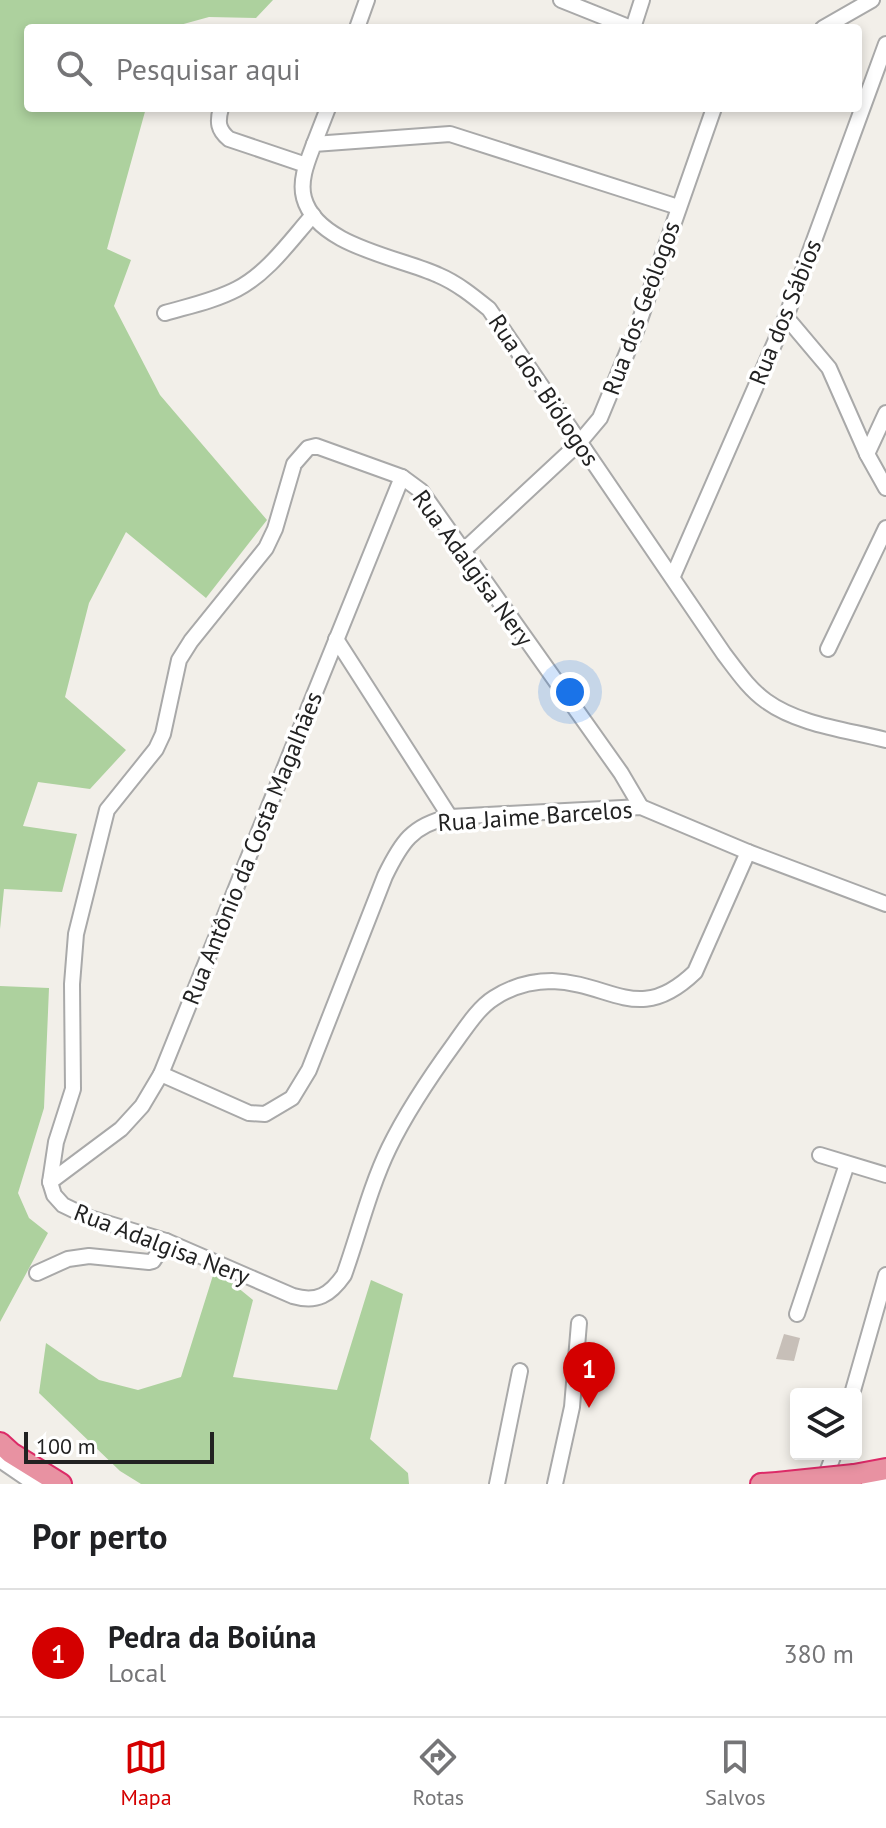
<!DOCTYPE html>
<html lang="pt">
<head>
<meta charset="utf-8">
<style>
	:root { --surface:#fff; --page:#f6f6f6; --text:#202124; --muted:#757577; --line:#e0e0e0; --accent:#d40000 }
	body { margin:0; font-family:"PT Sans",sans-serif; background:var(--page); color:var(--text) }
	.controls { position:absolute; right:24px; bottom:24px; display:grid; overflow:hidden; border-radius:8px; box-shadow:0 4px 12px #0003 }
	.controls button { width:72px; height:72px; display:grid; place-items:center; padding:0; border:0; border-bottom:2px solid var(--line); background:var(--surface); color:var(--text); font:40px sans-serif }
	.scale { position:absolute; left:24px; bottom:20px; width:190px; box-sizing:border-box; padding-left:8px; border:4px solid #222; border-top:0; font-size:22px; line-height:28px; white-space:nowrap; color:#222; -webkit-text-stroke:6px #fff; paint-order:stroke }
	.you { position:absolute; left:570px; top:692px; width:28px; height:28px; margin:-20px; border:6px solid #fff; border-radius:50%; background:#1a73e8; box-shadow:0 0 0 12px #1a73e833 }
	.badge { display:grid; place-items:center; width:52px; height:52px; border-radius:50%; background:var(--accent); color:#fff; font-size:26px; font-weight:700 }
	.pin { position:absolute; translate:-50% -66px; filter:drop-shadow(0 2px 4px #0008) }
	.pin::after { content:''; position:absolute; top:42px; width:28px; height:24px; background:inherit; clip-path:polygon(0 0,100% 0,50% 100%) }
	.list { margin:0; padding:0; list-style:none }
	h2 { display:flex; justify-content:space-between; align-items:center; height:104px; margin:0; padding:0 32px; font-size:34px }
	h2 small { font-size:26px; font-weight:400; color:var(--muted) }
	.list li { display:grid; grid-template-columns:52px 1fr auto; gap:24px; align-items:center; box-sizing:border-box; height:128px; padding:0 32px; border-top:2px solid var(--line) }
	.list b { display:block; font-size:30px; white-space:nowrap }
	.list p { margin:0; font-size:26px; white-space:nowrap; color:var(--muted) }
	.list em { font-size:26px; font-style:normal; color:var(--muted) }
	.icon { flex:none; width:44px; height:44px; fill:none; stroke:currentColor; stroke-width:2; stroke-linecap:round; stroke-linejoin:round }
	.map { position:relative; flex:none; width:886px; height:1484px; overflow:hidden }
	.search { position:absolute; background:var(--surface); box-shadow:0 4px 12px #0003; left:24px; right:24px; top:24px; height:88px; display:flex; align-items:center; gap:20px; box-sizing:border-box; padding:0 28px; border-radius:8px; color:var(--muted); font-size:30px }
	.sheet { height:232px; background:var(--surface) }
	nav { display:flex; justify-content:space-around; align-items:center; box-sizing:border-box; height:112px; border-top:2px solid var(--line); background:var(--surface); font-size:22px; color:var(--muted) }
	nav a { display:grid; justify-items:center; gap:4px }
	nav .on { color:var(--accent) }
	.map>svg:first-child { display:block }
	.forest { fill:#add19e }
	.building { fill:#c7bfb8 }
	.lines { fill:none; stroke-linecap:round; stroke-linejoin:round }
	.minor-casing { stroke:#a9a9a9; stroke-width:18 }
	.highway-casing { stroke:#dc2a67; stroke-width:24 }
	.minor { stroke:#fff; stroke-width:14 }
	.highway { stroke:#e892a2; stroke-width:20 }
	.highway-bridge-casing { stroke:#dc2a67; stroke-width:24; stroke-linecap:butt }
	.highway-bridge { stroke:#e892a2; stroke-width:20 }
	.labels { text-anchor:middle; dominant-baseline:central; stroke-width:7; stroke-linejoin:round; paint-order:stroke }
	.street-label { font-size:24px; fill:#222; stroke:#fff }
</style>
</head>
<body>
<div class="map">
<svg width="886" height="1484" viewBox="0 0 886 1484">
	<rect width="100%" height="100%" fill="#f2efe9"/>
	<g class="forest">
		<polygon points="0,0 273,0 256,18 209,17 169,28 28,28 28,108 146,108 107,249 131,260 114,306 160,395 267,520 206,598 126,532 89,603 65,697 126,750 90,789 38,782 23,826 77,834 62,892 4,889 0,929"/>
		<polygon points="0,986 49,988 44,1108 18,1193 29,1218 48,1233 0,1322"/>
		<polygon points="215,1269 253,1300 233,1377 337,1390 371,1280 403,1294 370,1439 408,1473 409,1484 141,1484 120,1471 39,1393 46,1343 99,1380 138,1390 181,1377"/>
	</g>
	<polygon class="building" points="784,1334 800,1338 794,1361 776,1359"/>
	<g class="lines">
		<g class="minor-casing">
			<g id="minor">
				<polyline points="561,0 631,28"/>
				<polyline points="357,28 367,0"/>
				<polyline points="633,28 642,0"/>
				<polyline points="823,28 872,0"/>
				<path d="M 221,108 C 217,122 218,130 229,139 L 306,165"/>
				<polyline points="314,144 328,108"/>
				<path d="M 678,207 L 450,134 L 314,144 C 308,160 299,180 304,198 C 317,246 399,257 438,275 C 457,283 473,296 489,309 L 724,654 C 737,671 749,689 766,701 C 799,725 848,730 886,740"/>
				<path d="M 165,313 C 189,306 214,301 237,289 C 268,273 290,241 313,215"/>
				<polyline points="786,317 829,368 867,454 886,488"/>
				<polyline points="867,454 886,413"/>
				<polyline points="463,551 579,443 600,418 636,331 714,108"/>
				<polyline points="673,576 786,317 886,44"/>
				<polyline points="336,639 450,817"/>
				<polyline points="828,649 886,528"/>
				<path d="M 641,807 L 621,773 L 421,491 L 402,477 L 316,446 L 308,448 L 294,464 L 275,529 L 266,548 L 191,641 L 179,660 L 163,734 L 156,749 L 107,810 L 76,934 L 72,984 L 73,1089 L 56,1142 L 50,1182 L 54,1195 L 63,1205 L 90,1218 L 166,1241 L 293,1296 C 317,1303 330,1295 344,1275 C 359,1233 370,1187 389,1148 C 407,1111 430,1077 454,1044 C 465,1029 478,1008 494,998 C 511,987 532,981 552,981 C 612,983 639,1026 695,972 L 748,852"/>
				<path d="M 161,1074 L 249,1113 L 265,1114 L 292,1098 L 309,1070 L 385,876 C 401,843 412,825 450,817 L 641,807 L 748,852 L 886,904"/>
				<polyline points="820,1155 886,1175"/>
				<polyline points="50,1182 121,1129 142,1106 161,1074 402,477"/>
				<polyline points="37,1273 68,1259 89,1256 149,1262 153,1261 166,1241"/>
				<polyline points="797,1314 847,1164"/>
				<polyline points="852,1394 886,1275"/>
				<polyline points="0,1460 35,1484"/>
				<polyline points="823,1483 834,1454"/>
				<polyline points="497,1484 520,1371"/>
				<polyline points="555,1484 572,1407 579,1323"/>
				<polyline points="869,1484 886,1482"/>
			</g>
		</g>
		<g class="highway-casing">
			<g id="highway">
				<polyline points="0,1443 11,1453 61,1484"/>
				<polyline points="854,1475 886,1469"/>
				<polyline points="761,1484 777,1483"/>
			</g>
		</g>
		<use href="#minor" class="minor"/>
		<use href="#highway" class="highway"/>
		<g class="highway-bridge-casing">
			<polyline id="highway-bridge" points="777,1483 854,1475"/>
		</g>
		<use href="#highway-bridge" class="highway-bridge"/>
	</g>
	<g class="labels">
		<g class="street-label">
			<text transform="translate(641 308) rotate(-70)">Rua dos Geólogos</text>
			<text transform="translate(785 312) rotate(-68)">Rua dos Sábios</text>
			<text transform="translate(544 390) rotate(56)">Rua dos Biólogos</text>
			<text transform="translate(473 568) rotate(54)">Rua Adalgisa Nery</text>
			<text transform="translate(535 816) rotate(-4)">Rua Jaime Barcelos</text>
			<text transform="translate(252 848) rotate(-68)">Rua Antônio da Costa Magalhães</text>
			<text transform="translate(162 1244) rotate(21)">Rua Adalgisa Nery</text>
		</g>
	</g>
</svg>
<div class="controls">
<button><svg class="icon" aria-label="layers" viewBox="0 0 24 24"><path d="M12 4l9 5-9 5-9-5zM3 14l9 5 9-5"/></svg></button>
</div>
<div class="scale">100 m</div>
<div class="you"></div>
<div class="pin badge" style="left:589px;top:1408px">1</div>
<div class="search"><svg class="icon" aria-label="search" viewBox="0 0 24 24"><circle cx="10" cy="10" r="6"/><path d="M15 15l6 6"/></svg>Pesquisar aqui</div>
</div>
<section class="sheet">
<h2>Por perto<small></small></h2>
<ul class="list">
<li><span class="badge">1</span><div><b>Pedra da Boiúna</b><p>Local</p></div><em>380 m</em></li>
</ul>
</section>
<nav>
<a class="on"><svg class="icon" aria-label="map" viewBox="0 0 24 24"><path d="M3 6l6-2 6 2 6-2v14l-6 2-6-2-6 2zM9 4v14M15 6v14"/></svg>Mapa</a>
<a><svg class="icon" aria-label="directions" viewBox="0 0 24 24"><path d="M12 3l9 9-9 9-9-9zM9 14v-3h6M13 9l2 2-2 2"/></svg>Rotas</a>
<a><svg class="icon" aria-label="saved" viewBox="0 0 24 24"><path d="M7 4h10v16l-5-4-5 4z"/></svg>Salvos</a>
</nav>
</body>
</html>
